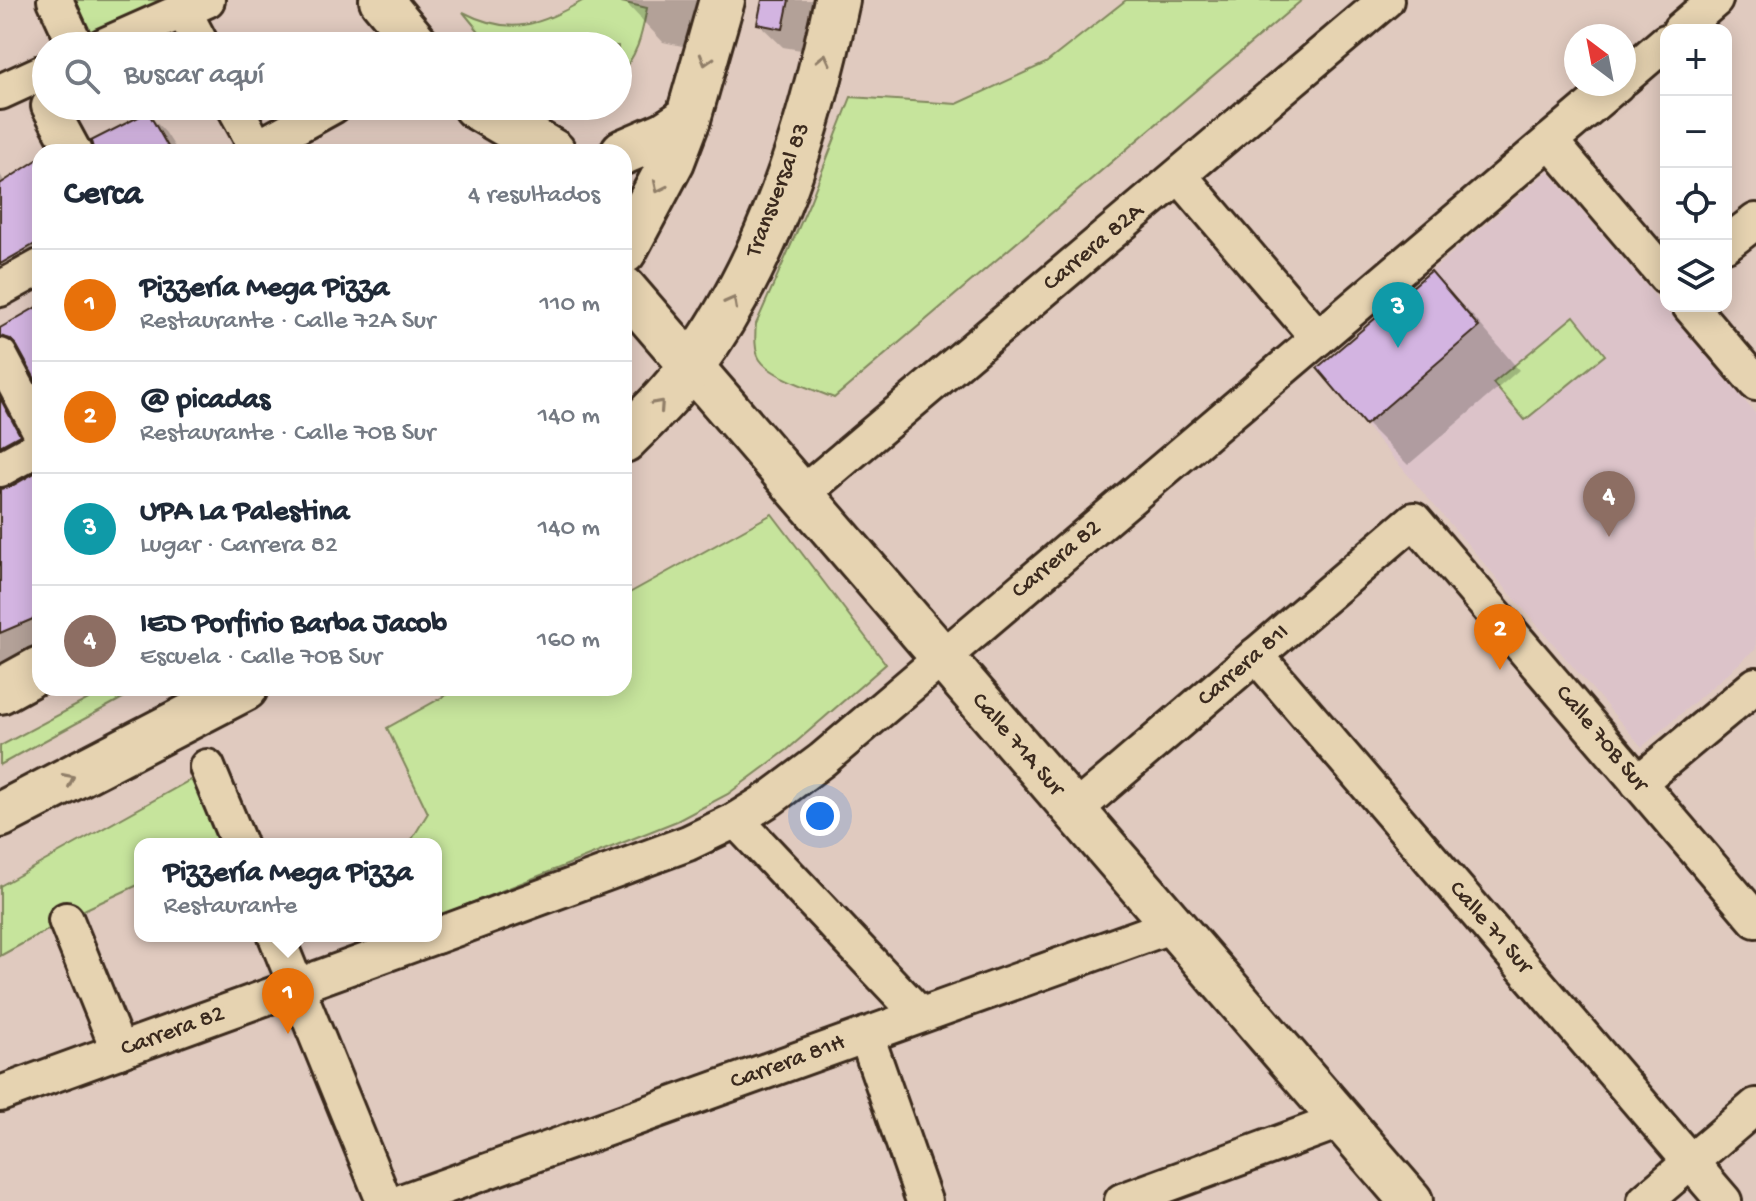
<!DOCTYPE html>
<html lang="es">
<head>
<meta charset="utf-8">
<style>
	:root { --surface:#fff; --page:#f6f6f7; --text:#1f2937; --muted:#747a83; --line:#e0e1e3; --accent:#d1495b }
	body { margin:0; font-family:"Gochi Hand",sans-serif; background:var(--page); color:var(--text) }
	.controls { position:absolute; right:24px; top:24px; display:grid; overflow:hidden; border-radius:16px; box-shadow:0 4px 20px #0003 }
	.controls button { width:72px; height:72px; display:grid; place-items:center; padding:0; border:0; border-bottom:2px solid var(--line); background:var(--surface); color:var(--text); font:40px sans-serif }
	.compass { position:absolute; left:1564px; top:24px; width:72px; height:72px; border-radius:50%; background:var(--surface); box-shadow:0 4px 20px #0003; rotate:328deg }
	.you { position:absolute; left:820px; top:816px; width:28px; height:28px; margin:-20px; border:6px solid #fff; border-radius:50%; background:#1a73e8; box-shadow:0 0 0 12px #1a73e833 }
	.badge { display:grid; place-items:center; width:52px; height:52px; border-radius:50%; background:var(--accent); color:#fff; font-size:26px; font-weight:700 }
	.pin { position:absolute; translate:-50% -66px; filter:drop-shadow(0 2px 4px #0008) }
	.pin::after { content:''; position:absolute; top:42px; width:28px; height:24px; background:inherit; clip-path:polygon(0 0,100% 0,50% 100%) }
	.popup { position:absolute; left:134px; top:838px; width:308px; height:104px; box-sizing:border-box; display:grid; place-content:center; border-radius:16px; background:var(--surface); filter:drop-shadow(0 2px 6px #0005); font-size:26px; white-space:nowrap; color:var(--muted) }
	.popup b { font-size:30px; color:var(--text) }
	.popup::after { content:''; position:absolute; left:50%; top:100%; margin-left:-16px; border:16px solid transparent; border-top-color:var(--surface) }
	.list { margin:0; padding:0; list-style:none }
	h2 { display:flex; justify-content:space-between; align-items:center; height:104px; margin:0; padding:0 32px; font-size:34px }
	h2 small { font-size:26px; font-weight:400; color:var(--muted) }
	.list li { display:grid; grid-template-columns:52px 1fr auto; gap:24px; align-items:center; box-sizing:border-box; height:112px; padding:0 32px; border-top:2px solid var(--line) }
	.list b { display:block; font-size:30px; white-space:nowrap }
	.list p { margin:0; font-size:26px; white-space:nowrap; color:var(--muted) }
	.list em { font-size:26px; font-style:normal; color:var(--muted) }
	.icon { flex:none; width:44px; height:44px; fill:none; stroke:currentColor; stroke-width:2; stroke-linecap:round; stroke-linejoin:round }
	.map { position:relative; flex:none; width:1756px; height:1201px; overflow:hidden }
	.search { position:absolute; background:var(--surface); box-shadow:0 4px 20px #0003; left:32px; top:32px; width:600px; height:88px; display:flex; align-items:center; gap:20px; box-sizing:border-box; padding:0 28px; border-radius:44px; color:var(--muted); font-size:30px }
	.panel { position:absolute; background:var(--surface); box-shadow:0 4px 20px #0003; left:32px; top:144px; width:600px; height:552px; border-radius:24px }
	.map>svg:first-child { display:block }
	.built { fill:#dcc3c9 }
	.green { fill:#c6e49c; stroke:#80875d; stroke-width:2 }
	.shadow { fill:#0003 }
	.building { fill:#d3b4e1; stroke:#3b2a1e; stroke-width:2 }
	.lines { fill:none; stroke-linecap:round; stroke-linejoin:round }
	.minor-casing { stroke:#3b2a1e; stroke-width:40 }
	.tertiary-casing { stroke:#3b2a1e; stroke-width:48 }
	.primary-casing { stroke:#3b2a1e; stroke-width:50 }
	.minor { stroke:#e6d3b1; stroke-width:34 }
	.tertiary { stroke:#e6d3b1; stroke-width:42 }
	.primary { stroke:#e6d3b1; stroke-width:44 }
	.oneway { stroke:#907e68 }
	.labels { text-anchor:middle; dominant-baseline:central; stroke-width:8; stroke-linejoin:round; paint-order:stroke }
	.street-label { font-size:24px; fill:#3b2a1e; stroke:#e6d3b1 }
</style>
</head>
<body>
<div class="map">
<svg width="1756" height="1201" viewBox="0 0 1756 1201">
	<rect width="100%" height="100%" fill="#e0cabf"/>
	<filter id="ink" filterUnits="userSpaceOnUse"><feTurbulence type="fractalNoise" baseFrequency=".0125" numOctaves="2"/><feDisplacementMap in="SourceGraphic" scale="16" xChannelSelector="R" yChannelSelector="G"/><feConvolveMatrix kernelMatrix="1 2 1 2 8 2 1 2 1" color-interpolation-filters="sRGB"/></filter>
	<g filter="url(#ink)">
		<polygon class="built" points="1548,171 1756,414 1756,649 1642,747 1365,425 1478,327 1431,271"/>
		<g class="green">
			<polygon points="68,0 184,0 89,44"/>
			<path d="M 584,0 L 621,0 L 621,2 L 647,8 C 642,33 638,57 618,75 L 618,46 L 491,46 L 463,12 C 511,37 540,25 584,0 Z"/>
			<path d="M 1126,0 L 1302,0 L 834,398 C 815,390 765,375 758,356 C 754,346 755,334 756,324 L 810,202 L 851,97 L 957,104 L 1046,63 Z"/>
			<polygon points="1574,316 1605,355 1525,420 1493,383"/>
			<polygon points="772,514 886,664 787,750 728,794 677,821 436,917 436,844 409,844 428,813 387,728 459,688 624,688 624,596"/>
			<polygon points="109,688 141,688 0,765 0,746"/>
			<polygon points="201,774 230,844 140,844 140,884 86,909 0,956 0,886"/>
		</g>
		<g class="shadow">
			<polygon points="623,0 696,0 687,47 663,42"/>
			<polygon points="764,0 817,0 807,51 783,47 759,24"/>
			<polygon points="148,114 166,133 178,152 96,152"/>
			<polygon points="40,161 40,270 0,293 0,174 5,183"/>
			<polygon points="1430,274 1472,315 1519,370 1408,465 1366,423"/>
			<polygon points="40,308 40,384 24,355 9,357 0,368 0,330"/>
			<polygon points="0,385 37,454 0,480"/>
			<polygon points="40,470 40,642 0,664 0,491 10,488"/>
		</g>
		<g class="building">
			<polygon points="762,0 789,0 783,29 757,24"/>
			<polygon points="148,112 171,152 94,152 91,141"/>
			<polygon points="40,158 40,241 0,264 0,184"/>
			<polygon points="1431,271 1479,327 1365,425 1317,368"/>
			<polygon points="40,305 40,388 17,346 10,339 0,336 0,328"/>
			<polygon points="0,398 20,435 0,446"/>
			<polygon points="40,470 40,616 0,633 0,489 10,487"/>
		</g>
		<g class="lines">
			<g class="minor-casing">
				<g id="minor">
					<polyline points="55,0 76,46"/>
					<polyline points="183,10 202,46"/>
					<polyline points="1680,30 1715,0"/>
					<polyline points="103,46 207,0"/>
					<polyline points="1624,78 1666,42"/>
					<polyline points="0,92 46,71"/>
					<polyline points="49,106 74,152"/>
					<polyline points="234,106 257,148"/>
					<polyline points="1550,141 1666,277"/>
					<polyline points="250,152 333,106"/>
					<polyline points="1180,176 1318,338"/>
					<polyline points="1726,244 1756,221"/>
					<polyline points="0,289 40,267"/>
					<polyline points="1690,306 1756,383"/>
					<polyline points="0,356 40,431"/>
					<polyline points="0,469 40,447"/>
					<polyline points="801,495 1386,0"/>
					<polyline points="1256,655 1724,1201"/>
					<polyline points="207,767 239,844"/>
					<polyline points="1638,783 1756,685"/>
					<polyline points="1074,811 1414,520 1756,920"/>
					<polyline points="736,820 920,1015"/>
					<polyline points="66,920 119,1051"/>
					<polyline points="276,936 384,1201"/>
					<polyline points="436,936 688,843 736,820 771,798 822,760 1617,84"/>
					<polyline points="866,1035 924,1201"/>
					<polyline points="0,1094 435,936"/>
					<polyline points="404,1201 1173,925"/>
					<polyline points="1122,1201 1342,1120"/>
					<polyline points="1645,1201 1756,1106"/>
				</g>
			</g>
			<g class="tertiary-casing">
				<g id="tertiary">
					<polyline points="381,0 419,46"/>
					<polyline points="624,288 1411,1201"/>
				</g>
			</g>
			<g class="primary-casing">
				<g id="primary">
					<polyline points="475,106 553,152"/>
					<polyline points="623,152 665,134 688,119"/>
					<polyline points="624,251 672,161 688,119 722,0"/>
					<path d="M 624,440 C 647,417 671,394 690,368 C 770,261 810,129 837,0"/>
					<polyline points="0,691 40,669"/>
					<polyline points="0,815 245,688"/>
				</g>
			</g>
			<use href="#minor" class="minor"/>
			<use href="#tertiary" class="tertiary"/>
			<use href="#primary" class="primary"/>
		</g>
		<defs><path id="oneway-chevron" d="M-2-3.5L2.5 0L-2 3.5" fill="none" stroke-width="1.6" stroke-linecap="round" stroke-linejoin="round" transform="scale(2)"/></defs>
		<g class="oneway">
			<use href="#oneway-chevron" transform="translate(824 59) rotate(-77)"/>
			<use href="#oneway-chevron" transform="translate(706 60) rotate(106)"/>
			<use href="#oneway-chevron" transform="translate(659 187) rotate(116)"/>
			<use href="#oneway-chevron" transform="translate(732 302) rotate(-62)"/>
			<use href="#oneway-chevron" transform="translate(659 405) rotate(-48)"/>
			<use href="#oneway-chevron" transform="translate(69 779) rotate(-27)"/>
		</g>
	</g>
	<g class="labels">
		<g class="street-label">
			<text transform="translate(779 190) rotate(-69)">Transversal 83</text>
			<text transform="translate(1094 248) rotate(-40)">Carrera 82A</text>
			<text transform="translate(1057 560) rotate(-40)">Carrera 82</text>
			<text transform="translate(1244 666) rotate(-41)">Carrera 81I</text>
			<text transform="translate(1601 739) rotate(50)">Calle 70B Sur</text>
			<text transform="translate(1017 745) rotate(49)">Calle 71A Sur</text>
			<text transform="translate(1490 928) rotate(49)">Calle 71 Sur</text>
			<text transform="translate(173 1032) rotate(-20)">Carrera 82</text>
			<text transform="translate(788 1063) rotate(-20)">Carrera 81H</text>
		</g>
	</g>
</svg>
<div class="controls">
<button>+</button>
<button>−</button>
<button><svg class="icon" aria-label="locate" viewBox="0 0 24 24"><circle cx="12" cy="12" r="6"/><path d="M12 2v4M12 18v4M2 12h4M18 12h4"/></svg></button>
<button><svg class="icon" aria-label="layers" viewBox="0 0 24 24"><path d="M12 4l9 5-9 5-9-5zM3 14l9 5 9-5"/></svg></button>
</div>
<svg class="compass" viewBox="-18 -18 36 36"><path d="M0-13l5 13h-10z" fill="#e53935"/><path d="M0 13l5-13h-10z" fill="#747a83"/></svg>
<div class="you"></div>
<div class="pin badge" style="left:288px;top:1034px;background:#e8710a">1</div>
<div class="popup"><b>Pizzería Mega Pizza</b>Restaurante</div>
<div class="pin badge" style="left:1500px;top:670px;background:#e8710a">2</div>
<div class="pin badge" style="left:1398px;top:348px;background:#0f9aa8">3</div>
<div class="pin badge" style="left:1609px;top:537px;background:#8d6e63">4</div>
<div class="search"><svg class="icon" aria-label="search" viewBox="0 0 24 24"><circle cx="10" cy="10" r="6"/><path d="M15 15l6 6"/></svg>Buscar aquí</div>
<section class="panel">
<h2>Cerca<small>4 resultados</small></h2>
<ul class="list">
<li><span class="badge" style="background:#e8710a">1</span><div><b>Pizzería Mega Pizza</b><p>Restaurante · Calle 72A Sur</p></div><em>110 m</em></li>
<li><span class="badge" style="background:#e8710a">2</span><div><b>@ picadas</b><p>Restaurante · Calle 70B Sur</p></div><em>140 m</em></li>
<li><span class="badge" style="background:#0f9aa8">3</span><div><b>UPA La Palestina</b><p>Lugar · Carrera 82</p></div><em>140 m</em></li>
<li><span class="badge" style="background:#8d6e63">4</span><div><b>IED Porfirio Barba Jacob</b><p>Escuela · Calle 70B Sur</p></div><em>160 m</em></li>
</ul>
</section>
</div>
</body>
</html>
